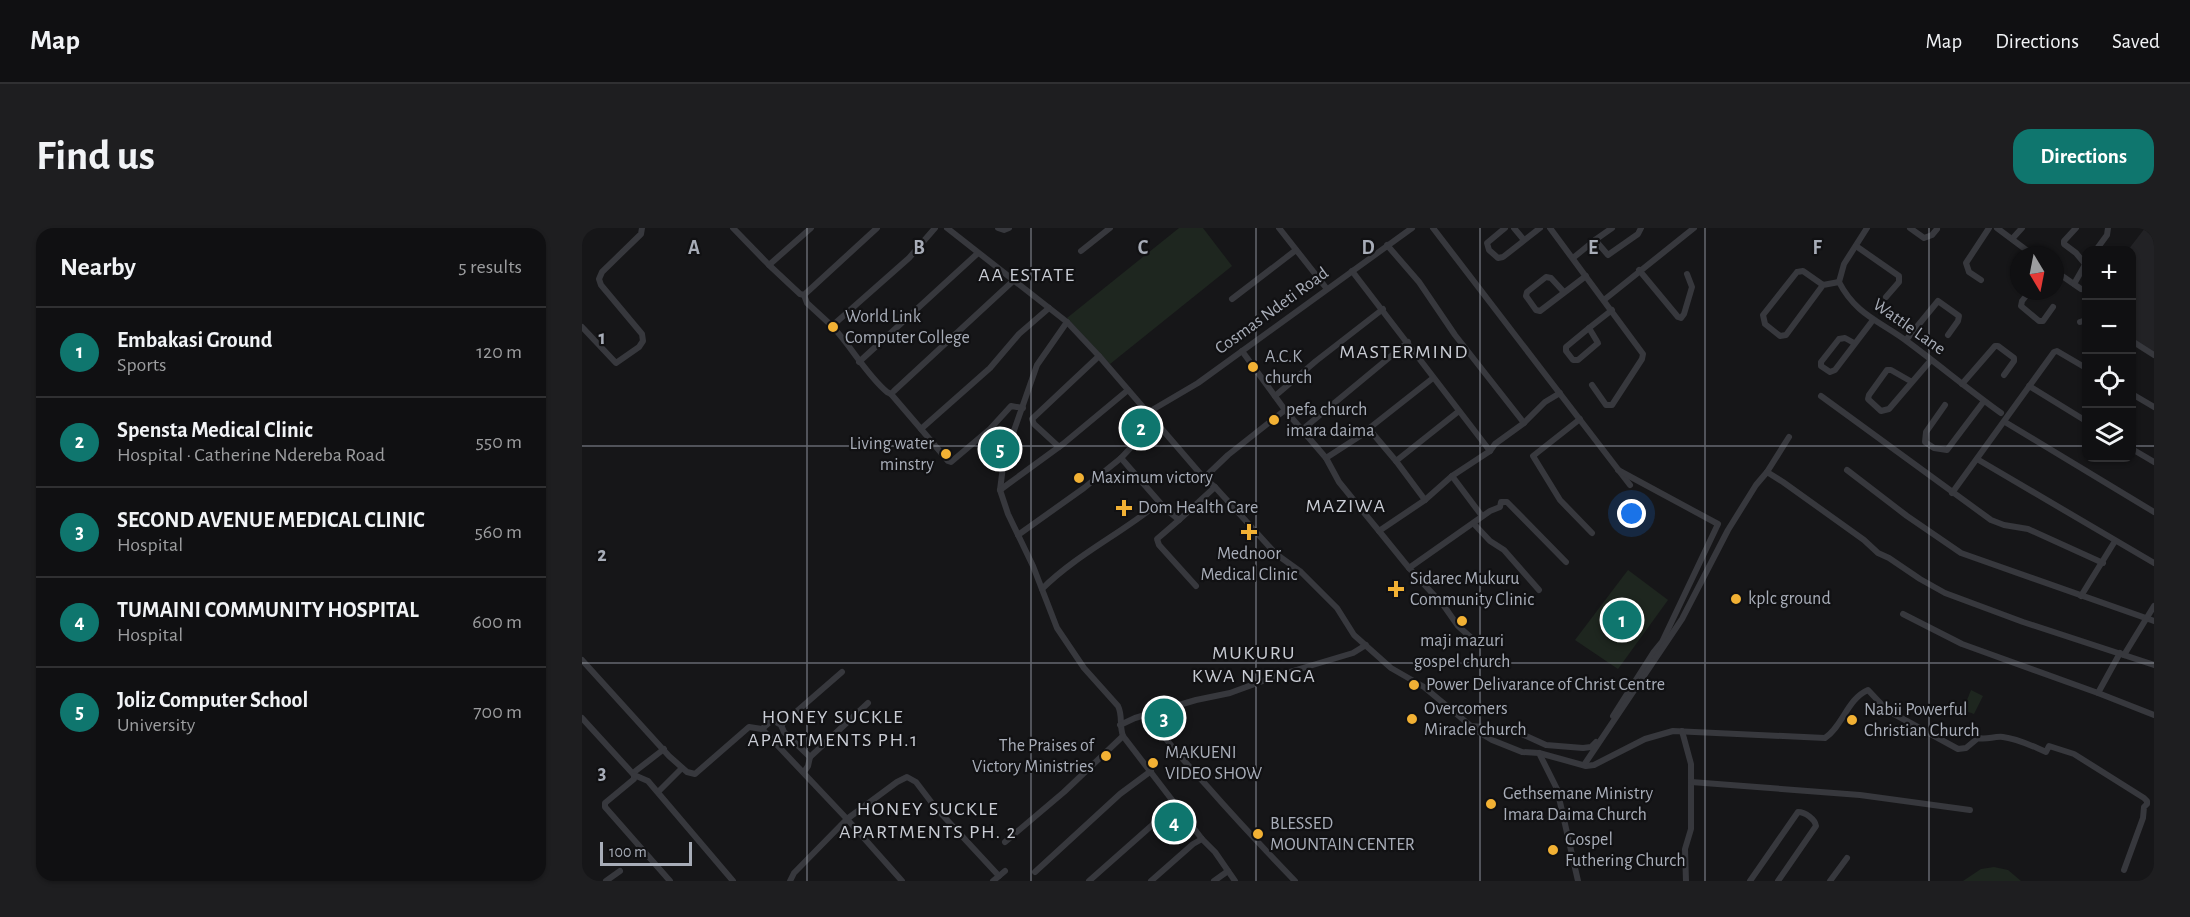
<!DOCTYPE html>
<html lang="en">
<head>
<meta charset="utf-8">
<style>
	:root { --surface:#101012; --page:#1e1e20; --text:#f1f3f6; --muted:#9c9d9f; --line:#303032; --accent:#0f766e }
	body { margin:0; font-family:"Alegreya Sans",sans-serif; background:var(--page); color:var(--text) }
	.controls { position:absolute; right:18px; top:18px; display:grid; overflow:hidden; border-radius:12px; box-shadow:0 2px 4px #0004 }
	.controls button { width:54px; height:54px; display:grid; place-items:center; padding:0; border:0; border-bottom:2px solid var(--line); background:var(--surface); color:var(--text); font:30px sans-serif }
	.compass { position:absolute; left:1428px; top:18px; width:54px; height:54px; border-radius:50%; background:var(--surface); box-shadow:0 2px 4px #0004; rotate:170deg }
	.scale { position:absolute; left:18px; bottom:15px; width:92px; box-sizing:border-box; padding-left:6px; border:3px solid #a8adb8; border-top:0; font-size:16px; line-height:21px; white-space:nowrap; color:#a8adb8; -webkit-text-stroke:4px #111113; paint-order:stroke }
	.you { position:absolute; left:1050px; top:286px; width:21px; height:21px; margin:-15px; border:4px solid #fff; border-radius:50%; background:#1a73e8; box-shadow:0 0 0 9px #1a73e833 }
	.badge { display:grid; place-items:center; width:39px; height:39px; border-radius:50%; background:var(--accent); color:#fff; font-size:20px; font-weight:700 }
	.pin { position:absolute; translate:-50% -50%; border:3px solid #fff; box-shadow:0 2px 6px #0006 }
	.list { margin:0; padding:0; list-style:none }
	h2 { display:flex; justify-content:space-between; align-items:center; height:78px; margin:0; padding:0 24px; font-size:26px }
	h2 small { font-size:20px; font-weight:400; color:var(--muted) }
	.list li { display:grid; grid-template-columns:39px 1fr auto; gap:18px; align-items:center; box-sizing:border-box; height:90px; padding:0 24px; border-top:2px solid var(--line) }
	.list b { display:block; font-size:22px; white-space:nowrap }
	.list p { margin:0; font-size:20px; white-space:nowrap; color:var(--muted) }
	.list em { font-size:20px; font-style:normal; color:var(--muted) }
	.icon { flex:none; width:33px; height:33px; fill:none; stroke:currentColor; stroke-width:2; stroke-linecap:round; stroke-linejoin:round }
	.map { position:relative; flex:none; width:1572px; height:653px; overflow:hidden; border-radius:18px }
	header { display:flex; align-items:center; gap:36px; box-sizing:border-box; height:84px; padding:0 30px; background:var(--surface); border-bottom:2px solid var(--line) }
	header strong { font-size:28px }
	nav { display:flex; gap:33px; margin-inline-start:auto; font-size:21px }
	.intro { display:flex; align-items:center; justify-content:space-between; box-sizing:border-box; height:144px; padding:0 36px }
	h1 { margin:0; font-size:42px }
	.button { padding:15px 27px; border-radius:18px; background:var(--accent); color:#fff; font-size:21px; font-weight:700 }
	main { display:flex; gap:36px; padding:0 36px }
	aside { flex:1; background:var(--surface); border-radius:18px; box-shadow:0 2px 4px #0004 }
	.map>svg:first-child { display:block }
	.built { fill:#222225 }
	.green { fill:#1e261f }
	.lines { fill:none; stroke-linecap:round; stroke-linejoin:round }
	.street { stroke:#37383d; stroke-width:6 }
	.grid { fill:none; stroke:#a8adb8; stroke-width:1.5; stroke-opacity:0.55 }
	.poi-dot { fill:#f2b134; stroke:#111113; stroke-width:2 }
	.labels { text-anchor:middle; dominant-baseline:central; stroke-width:4.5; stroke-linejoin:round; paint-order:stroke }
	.street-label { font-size:18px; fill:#a8adb8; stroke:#111113 }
	.poi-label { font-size:18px; fill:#a8adb8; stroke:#111113; text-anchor:start }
	.neighbourhood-label { font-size:20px; letter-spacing:1.5px; fill:#c9ccd4; stroke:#111113 }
	.grid-label { font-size:20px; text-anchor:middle; font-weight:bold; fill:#a8adb8; stroke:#111113; stroke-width:4.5; stroke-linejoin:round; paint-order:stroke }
</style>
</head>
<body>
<header>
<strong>Map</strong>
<nav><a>Map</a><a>Directions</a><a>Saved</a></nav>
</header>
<div class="intro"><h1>Find us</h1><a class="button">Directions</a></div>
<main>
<aside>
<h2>Nearby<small>5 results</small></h2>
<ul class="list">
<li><span class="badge">1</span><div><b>Embakasi Ground</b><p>Sports</p></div><em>120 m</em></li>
<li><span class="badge">2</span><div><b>Spensta Medical Clinic</b><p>Hospital · Catherine Ndereba Road</p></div><em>550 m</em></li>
<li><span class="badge">3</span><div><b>SECOND AVENUE MEDICAL CLINIC</b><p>Hospital</p></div><em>560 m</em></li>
<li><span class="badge">4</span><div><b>TUMAINI COMMUNITY HOSPITAL</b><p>Hospital</p></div><em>600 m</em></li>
<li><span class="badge">5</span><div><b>Joliz Computer School</b><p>University</p></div><em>700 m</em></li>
</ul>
</aside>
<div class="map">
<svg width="1572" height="653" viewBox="0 0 1572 653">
	<rect width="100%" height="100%" fill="#161618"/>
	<polygon class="built" points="1563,0 1572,0 1572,127 1550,115 1550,22 1546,22"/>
	<g class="green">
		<polygon points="597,0 621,0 650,38 528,136 485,90"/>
		<polygon points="1046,342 1086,372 1036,441 993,412"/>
		<polygon points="1389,462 1401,468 1392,486 1381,482"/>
		<polygon points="1412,639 1426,642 1439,653 1381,653 1399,641"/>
	</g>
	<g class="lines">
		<g class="street">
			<polyline points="151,0 187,37 229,0"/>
			<path d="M 353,0 L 327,30 L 250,98 C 270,119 283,145 305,164 L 309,166 L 312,163 L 431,53"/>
			<path d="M 365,0 L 485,94 L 517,128 L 622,250 L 633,259 L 694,326 L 719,344 L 755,380 L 772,407 L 809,440 L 842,459 L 895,503 L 910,512 L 940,524 L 957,525 L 1004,538 L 1012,537 L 1063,511 L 1091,503 L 1243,510 C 1261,498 1265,471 1286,462 L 1302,479 L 1312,486 L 1376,521 L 1384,520 L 1396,510 C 1405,512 1412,508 1421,509 C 1437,511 1450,518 1464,524 L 1467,518 L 1492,526 L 1562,570 L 1565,573 L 1565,576 L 1562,579 L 1561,590 L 1542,642"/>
			<polyline points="416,0 422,2 427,0"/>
			<polyline points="697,0 745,61"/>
			<polyline points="851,0 1048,257"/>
			<polyline points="923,0 905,15 907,22 916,30 921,29 958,0"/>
			<polyline points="932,0 942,12"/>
			<polyline points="968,0 1061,126 1060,131 1030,177 1024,177 1010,157"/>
			<polyline points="1030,0 1013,12 1026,27 1056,6 1059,0"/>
			<path d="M 1285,0 L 1262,36 L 1257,54 C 1274,87 1298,93 1326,114 C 1357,137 1387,162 1419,185"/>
			<polyline points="1328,0 1342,10 1350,7 1355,1"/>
			<polyline points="1415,0 1451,27"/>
			<polyline points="1494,0 1482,13 1482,16 1494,25 1504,37"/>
			<polyline points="1430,11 1440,0"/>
			<polyline points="805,17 837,54 873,107 942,195"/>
			<polyline points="1274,18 1317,48 1317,54 1304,69"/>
			<polyline points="1514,22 1525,7 1526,0"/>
			<polyline points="499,23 528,0"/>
			<polyline points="991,30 1013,12"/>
			<polyline points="187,37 218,66 222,67 295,0"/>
			<polyline points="1057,42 1096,89 1099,90 1102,86 1110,59 1105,46"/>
			<polyline points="770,43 908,223"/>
			<polyline points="1473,43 1499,61"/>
			<polyline points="1399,52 1387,44 1384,35 1407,0"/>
			<polyline points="1492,56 1504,35"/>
			<polyline points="1241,57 1221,43 1215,44 1181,87 1183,96 1198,108 1204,107 1241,57 1257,54"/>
			<polyline points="981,63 969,50 964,49 945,64 944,68 954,82 958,83 1004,48"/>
			<polyline points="1448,63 1440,73 1439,78 1457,93 1461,93 1471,79"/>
			<polyline points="222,67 225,75 250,98"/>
			<polyline points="650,71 714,22"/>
			<polyline points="1022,72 1112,0"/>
			<path d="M 485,94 L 455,137 L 422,231 L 418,262 L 426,286 L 451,338 L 475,400 L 502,440 L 536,478 C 541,488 537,497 541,508 L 620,611 L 633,624 L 653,653"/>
			<polyline points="1498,94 1504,92"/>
			<polyline points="0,99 34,135 57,119 61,113 60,106 19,57 17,51 20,44 59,6 60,0"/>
			<polygon points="1007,100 1016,115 996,132 991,132 984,123 984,119"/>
			<polyline points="1007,100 1030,82"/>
			<polyline points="1324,112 1356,73 1377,88 1376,93 1366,107"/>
			<polyline points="1550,113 1572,127"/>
			<polyline points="1272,115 1263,110 1257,111 1239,134 1239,138 1248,144 1253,142 1291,92"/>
			<polyline points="660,123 703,182 744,230 757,254 797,303 843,272 870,248 908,223 913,216 942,195 963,174 978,165"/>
			<polyline points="277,134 396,25"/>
			<polyline points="1330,154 1309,142 1305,142 1287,167 1286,171 1299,183 1307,181 1349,132"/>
			<polyline points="1380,156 1413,118 1416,118 1432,130 1432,133 1422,147"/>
			<polyline points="1447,158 1504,193"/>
			<polyline points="309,166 339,201"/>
			<polyline points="1550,166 1572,179"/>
			<polyline points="693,168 734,133 801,81"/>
			<polyline points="1239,168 1409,292 1422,297 1446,301 1521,335"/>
			<polyline points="1363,177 1344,204 1343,214 1352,220 1365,222 1402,173"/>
			<polyline points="441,180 429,178 408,201 369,234 366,233 339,201 408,140 437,106 467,80"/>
			<polyline points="565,185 616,155 830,0"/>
			<polyline points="998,191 951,228 978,272 1010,305"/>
			<polyline points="1423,194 1572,284"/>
			<polyline points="721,201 826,114"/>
			<polyline points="785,202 851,150"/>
			<polyline points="477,219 452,196 450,191 517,128"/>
			<polyline points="1550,221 1572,234"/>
			<polyline points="539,230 580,277"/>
			<polyline points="744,230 778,208 782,202 787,201 814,233 877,183"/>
			<polyline points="1395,231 1572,335"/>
			<polyline points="814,233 843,272"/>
			<polyline points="1265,242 1325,288 1379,325 1572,393"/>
			<polyline points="1185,244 1207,209"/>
			<polyline points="870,248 900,288"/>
			<polyline points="622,250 646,227 703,182"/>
			<polyline points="418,262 481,216 546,162"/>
			<polyline points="1370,265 1472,124 1475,123 1504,140"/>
			<polyline points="597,292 575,311 577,317 614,358"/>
			<polyline points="892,296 908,313 922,322 957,362"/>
			<polyline points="797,303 827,340 908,283 918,279 919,274 925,274 984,334"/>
			<polyline points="436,307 502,260 539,230 573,194"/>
			<polyline points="827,340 862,378 876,398 893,413"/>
			<path d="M 460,361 C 493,328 538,306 574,277 L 580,278 L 597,292 L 633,259"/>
			<polyline points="1499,368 1533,313"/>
			<polyline points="1321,386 1380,416 1516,465 1538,425"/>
			<polyline points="1542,427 1572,378"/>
			<polyline points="0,432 87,528 105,544 113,546 167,499 180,501 265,591 320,653"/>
			<polyline points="1516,465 1572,487"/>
			<path d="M 567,486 C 583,513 604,535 625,558 C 654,591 683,622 713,653"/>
			<polyline points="1031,488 1071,425 1080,414 1136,296 1036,242"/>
			<polyline points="0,490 52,547 52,551 23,575 23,579 88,653"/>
			<polyline points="199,497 202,504 228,529"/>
			<polyline points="538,497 553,490 614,472 648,465 694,448 771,425 784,417"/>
			<polyline points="889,498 929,501 964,517 1001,520 1009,519 1014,514"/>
			<polyline points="180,501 190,492 199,497 260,444"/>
			<polyline points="1100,503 1109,536 1109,601 1103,621 1104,653"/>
			<polyline points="957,525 975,561 996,653"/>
			<polyline points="1002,537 1100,391 1146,302 1174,257 1185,244 1201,254 1282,312 1296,325 1307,330 1338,351 1363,365 1441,394 1572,437"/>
			<polyline points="222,544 226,538 228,529 286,475"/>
			<polyline points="51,545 82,521"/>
			<polyline points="52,547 66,553 151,653"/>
			<polyline points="1109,554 1278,567 1388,582"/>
			<polyline points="76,564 100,540"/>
			<polyline points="423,614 482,564 541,508"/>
			<polyline points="453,644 538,566 569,543"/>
			<polyline points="24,653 38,643"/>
			<polyline points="208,653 212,645 265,591 315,554 325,549 334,554 353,579 417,648"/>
			<polyline points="411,653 423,643"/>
			<polyline points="507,653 594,576"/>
			<polyline points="569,653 611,616 620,611"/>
			<polyline points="632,653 646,643"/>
			<path d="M 1168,653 L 1216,584 C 1223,584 1233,591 1234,598 L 1196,653"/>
			<polyline points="1248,653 1265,630"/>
		</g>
	</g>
	<path class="grid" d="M 225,0 L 225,653M 449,0 L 449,653M 674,0 L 674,653M 898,0 L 898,653M 1123,0 L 1123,653M 1347,0 L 1347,653M 0,218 L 1504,218M 1550,218 L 1572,218M 0,435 L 1572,435"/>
	<g class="poi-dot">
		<circle cx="251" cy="99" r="6"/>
		<circle cx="671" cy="139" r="6"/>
		<circle cx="692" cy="192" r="6"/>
		<circle cx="364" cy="226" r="6"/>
		<circle cx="497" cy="250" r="6"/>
		<path d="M539 271h6v6h6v6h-6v6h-6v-6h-6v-6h6z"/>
		<path d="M664 295h6v6h6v6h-6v6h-6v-6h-6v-6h6z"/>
		<path d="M811 352h6v6h6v6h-6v6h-6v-6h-6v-6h6z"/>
		<circle cx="1154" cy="371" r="6"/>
		<circle cx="880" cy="393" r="6"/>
		<circle cx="832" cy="457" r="6"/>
		<circle cx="830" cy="491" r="6"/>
		<circle cx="1270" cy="492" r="6"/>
		<circle cx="524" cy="528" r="6"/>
		<circle cx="571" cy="535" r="6"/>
		<circle cx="909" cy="576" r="6"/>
		<circle cx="676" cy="606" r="6"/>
		<circle cx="971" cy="622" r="6"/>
	</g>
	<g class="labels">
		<g class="street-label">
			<text transform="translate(690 83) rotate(-36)">Cosmas Ndeti Road</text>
			<text transform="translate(1327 99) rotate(35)">Wattle Lane</text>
		</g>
		<g class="poi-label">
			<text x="263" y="89">World Link<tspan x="263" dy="21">Computer College</tspan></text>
			<text x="683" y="129">A.C.K<tspan x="683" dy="21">church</tspan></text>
			<text x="704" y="182">pefa church<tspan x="704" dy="21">imara daima</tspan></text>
			<text x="352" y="216" text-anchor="end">Living water<tspan x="352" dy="21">minstry</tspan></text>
			<text x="509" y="250">Maximum victory</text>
			<text x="556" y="280">Dom Health Care</text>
			<text x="667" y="326" text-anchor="middle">Mednoor<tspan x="667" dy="21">Medical Clinic</tspan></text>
			<text x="828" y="351">Sidarec Mukuru<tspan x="828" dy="21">Community Clinic</tspan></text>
			<text x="1166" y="371">kplc ground</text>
			<text x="880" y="413" text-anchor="middle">maji mazuri<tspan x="880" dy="21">gospel church</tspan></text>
			<text x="844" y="457">Power Delivarance of Christ Centre</text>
			<text x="842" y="481">Overcomers<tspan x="842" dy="21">Miracle church</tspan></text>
			<text x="1282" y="482">Nabii Powerful<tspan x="1282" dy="21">Christian Church</tspan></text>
			<text x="512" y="518" text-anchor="end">The Praises of<tspan x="512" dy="21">Victory Ministries</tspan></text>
			<text x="583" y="525">MAKUENI<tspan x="583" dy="21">VIDEO SHOW</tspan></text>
			<text x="921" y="566">Gethsemane Ministry<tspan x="921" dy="21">Imara Daima Church</tspan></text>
			<text x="688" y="596">BLESSED<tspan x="688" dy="21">MOUNTAIN CENTER</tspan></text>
			<text x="983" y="612">Gospel<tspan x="983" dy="21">Futhering Church</tspan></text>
		</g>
		<g class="neighbourhood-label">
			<text x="445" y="47">AA ESTATE</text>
			<text x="822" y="124">MASTERMIND</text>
			<text x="764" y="278">MAZIWA</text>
			<text x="672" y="425">MUKURU<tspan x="672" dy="23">KWA NJENGA</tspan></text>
			<text x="251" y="489">HONEY SUCKLE<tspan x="251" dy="23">APARTMENTS PH.1</tspan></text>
			<text x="346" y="581">HONEY SUCKLE<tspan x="346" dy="23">APARTMENTS PH. 2</tspan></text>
		</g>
	</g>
	<g class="grid-label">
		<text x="112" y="26">A</text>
		<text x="337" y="26">B</text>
		<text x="561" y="26">C</text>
		<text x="786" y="26">D</text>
		<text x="1011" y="26">E</text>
		<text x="1235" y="26">F</text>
		<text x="20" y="116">1</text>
		<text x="20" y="333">2</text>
		<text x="20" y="551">3</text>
	</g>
</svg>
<div class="controls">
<button>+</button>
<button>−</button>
<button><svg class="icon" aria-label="locate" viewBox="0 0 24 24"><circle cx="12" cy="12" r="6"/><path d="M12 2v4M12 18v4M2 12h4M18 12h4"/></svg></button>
<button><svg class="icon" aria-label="layers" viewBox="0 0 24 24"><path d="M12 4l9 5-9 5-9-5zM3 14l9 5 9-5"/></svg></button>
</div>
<svg class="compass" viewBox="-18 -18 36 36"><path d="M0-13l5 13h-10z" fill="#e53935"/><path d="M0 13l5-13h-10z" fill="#9c9d9f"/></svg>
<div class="scale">100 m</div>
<div class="you"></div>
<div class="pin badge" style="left:1040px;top:392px">1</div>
<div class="pin badge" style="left:559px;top:200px">2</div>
<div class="pin badge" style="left:582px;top:490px">3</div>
<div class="pin badge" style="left:592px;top:594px">4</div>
<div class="pin badge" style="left:418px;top:221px">5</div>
</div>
</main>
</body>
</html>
